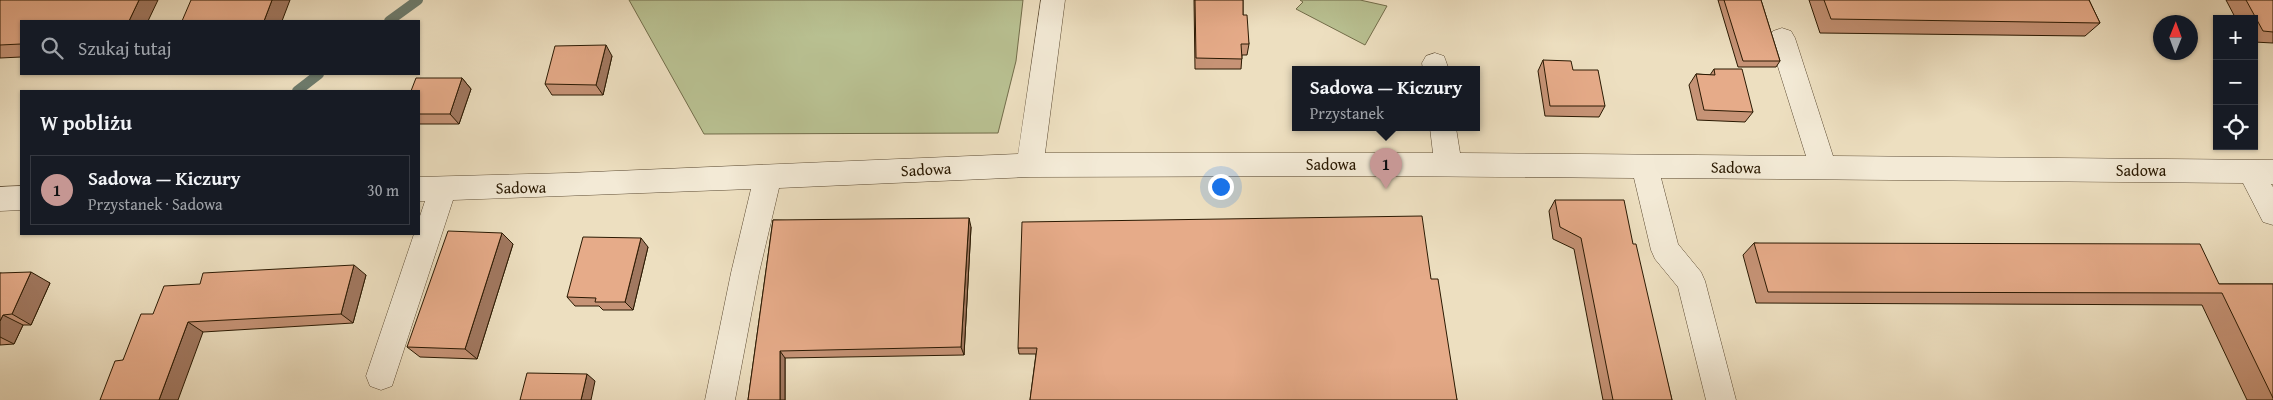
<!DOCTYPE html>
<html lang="pl">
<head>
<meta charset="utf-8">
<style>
	:root { --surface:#171b24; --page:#242831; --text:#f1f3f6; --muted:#9ea1a6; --line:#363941; --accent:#c59692 }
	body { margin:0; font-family:"Gentium Book Plus",serif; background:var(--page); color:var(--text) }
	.controls { position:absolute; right:15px; top:15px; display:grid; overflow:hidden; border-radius:0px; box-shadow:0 1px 4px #0004 }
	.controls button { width:45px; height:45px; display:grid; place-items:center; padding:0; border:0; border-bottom:1px solid var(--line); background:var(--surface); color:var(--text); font:25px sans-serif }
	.compass { position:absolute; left:2153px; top:15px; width:45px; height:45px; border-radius:50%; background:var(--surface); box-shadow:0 1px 4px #0004; rotate:1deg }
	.you { position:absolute; left:1220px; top:186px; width:18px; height:18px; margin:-12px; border:4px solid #fff; border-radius:50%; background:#1a73e8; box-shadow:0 0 0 8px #1a73e833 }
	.badge { display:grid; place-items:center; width:32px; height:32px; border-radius:50%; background:var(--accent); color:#111; font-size:16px; font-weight:700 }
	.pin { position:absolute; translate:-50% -41px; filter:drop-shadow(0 1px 2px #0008) }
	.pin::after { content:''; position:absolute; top:26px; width:18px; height:15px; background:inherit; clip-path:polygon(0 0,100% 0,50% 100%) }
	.popup { position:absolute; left:1292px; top:66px; width:188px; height:65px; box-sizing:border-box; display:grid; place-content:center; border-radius:0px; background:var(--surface); filter:drop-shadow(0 1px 4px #0005); font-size:16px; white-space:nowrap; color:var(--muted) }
	.popup b { font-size:19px; color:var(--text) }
	.popup::after { content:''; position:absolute; left:50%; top:100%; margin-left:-10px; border:10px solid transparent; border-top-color:var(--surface) }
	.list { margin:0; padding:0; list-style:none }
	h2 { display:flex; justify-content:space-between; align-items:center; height:65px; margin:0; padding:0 20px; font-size:21px }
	h2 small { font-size:16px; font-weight:400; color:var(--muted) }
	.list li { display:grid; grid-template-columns:32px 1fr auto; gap:15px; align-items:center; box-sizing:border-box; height:70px; margin:0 10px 10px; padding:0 10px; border:1px solid var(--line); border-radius:0px }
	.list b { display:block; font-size:19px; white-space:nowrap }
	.list p { margin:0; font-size:16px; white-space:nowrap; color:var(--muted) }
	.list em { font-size:16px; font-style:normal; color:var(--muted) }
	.icon { flex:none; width:28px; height:28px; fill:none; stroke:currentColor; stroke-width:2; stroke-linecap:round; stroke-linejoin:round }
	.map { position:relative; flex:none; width:2273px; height:400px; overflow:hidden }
	.search { position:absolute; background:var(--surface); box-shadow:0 1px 4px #0004; left:20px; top:20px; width:400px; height:55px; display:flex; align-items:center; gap:12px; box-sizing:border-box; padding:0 18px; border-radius:0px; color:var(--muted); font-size:19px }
	.panel { position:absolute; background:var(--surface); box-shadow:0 1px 4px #0004; left:20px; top:90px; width:400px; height:145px; border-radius:0px }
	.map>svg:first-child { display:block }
	.green { fill:#b9c192; stroke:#726d4a }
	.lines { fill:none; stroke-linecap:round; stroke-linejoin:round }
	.stream { stroke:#6d7b6c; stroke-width:10 }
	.minor-casing { stroke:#5b4a32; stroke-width:1 }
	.minor { fill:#f3ead6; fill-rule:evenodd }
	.wall { fill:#c69376; stroke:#2a1902 }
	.shaded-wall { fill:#a17860; stroke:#2a1902 }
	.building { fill:#e6ab89; stroke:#2a1902 }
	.labels { text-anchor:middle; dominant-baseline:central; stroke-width:4.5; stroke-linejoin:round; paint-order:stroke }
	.street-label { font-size:16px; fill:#2a1902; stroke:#f3ead6 }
</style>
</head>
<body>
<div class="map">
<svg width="2273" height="400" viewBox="0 0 2273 400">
	<rect width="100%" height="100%" fill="#eddfc0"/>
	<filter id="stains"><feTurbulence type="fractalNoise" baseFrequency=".004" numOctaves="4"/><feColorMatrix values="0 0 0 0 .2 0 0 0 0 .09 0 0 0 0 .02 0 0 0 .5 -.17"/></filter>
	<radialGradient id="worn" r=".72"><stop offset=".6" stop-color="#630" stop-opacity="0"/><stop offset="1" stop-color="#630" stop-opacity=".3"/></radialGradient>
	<g class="green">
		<polygon points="629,0 1023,0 1016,61 998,133 704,134"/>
		<polygon points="1300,0 1360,0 1387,6 1365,45 1296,9 1303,2"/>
	</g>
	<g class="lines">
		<g class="stream">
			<polyline points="389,21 418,0"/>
			<polyline points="297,91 319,74"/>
		</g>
		<g class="minor-casing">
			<g id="minor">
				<polygon points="1041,0 1065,0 1045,153 1433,153 1430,128 1456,128 1460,153 1806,156 1769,38 1773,31 1782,28 1791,31 1795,38 1833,156 2273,160 2273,184 2271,184 2273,187 2273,225 2263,222 2243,183 1661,178 1678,244 1701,272 1705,281 1736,400 1706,400 1678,287 1655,259 1651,250 1634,178 1385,176 1030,177 779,188 759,273 735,400 705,400 731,273 751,189 453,200 392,386 381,390 370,386 366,376 414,234 419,234 419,219 425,201 419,201 419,177 568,173 1018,154"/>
				<polygon points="1435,53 1444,56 1449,70 1423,70 1422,63 1426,56"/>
				<polygon points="21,186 21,210 0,211 0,187"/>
			</g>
		</g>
		<use href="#minor" class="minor"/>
	</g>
	<g class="wall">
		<polygon points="0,0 21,21 21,57 0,58"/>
		<polygon points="1194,0 1243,0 1243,15 1249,44 1247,55 1242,55 1241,69 1195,69"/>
		<polygon points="1718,0 1761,0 1780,61 1776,67 1738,67"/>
		<polygon points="1809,0 2089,0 2100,23 2085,36 1820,33"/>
		<polygon points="2226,0 2273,0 2273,43 2254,42 2254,19 2236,19"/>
		<polygon points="612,56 603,95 552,95 545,84"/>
		<polygon points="1543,60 1573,70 1605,106 1599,117 1545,116 1538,71"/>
		<polygon points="1714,69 1753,112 1745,122 1697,120 1689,85 1696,74 1710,75"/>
		<polygon points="462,78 471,89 459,124 419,124 419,91"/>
		<polygon points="1555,200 1633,244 1672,400 1603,400 1574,249 1553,239 1549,211"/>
		<polygon points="773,220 971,227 964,355 785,358 785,400 748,400"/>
		<polygon points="502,233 513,244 477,359 420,357 407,347"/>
		<polygon points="1754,243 2219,284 2273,284 2273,400 2247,400 2202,305 1756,303 1743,255"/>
		<polygon points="648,247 633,310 603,310 599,306 575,306 567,297"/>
		<polygon points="0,273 50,283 31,325 23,325 14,344 0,345"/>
		<polygon points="366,275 353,323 203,332 123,360 153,314"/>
		<polygon points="1431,279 1457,400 1030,400 1036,354 1019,354 1018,348"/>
	</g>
	<g class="shaded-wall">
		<polygon points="139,0 158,0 148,21 129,21"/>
		<polygon points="272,0 290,0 282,21 264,21"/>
		<polygon points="606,45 612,56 603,95 596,85"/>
		<polygon points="462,78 471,89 459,124 450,114"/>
		<polygon points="969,218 971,227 964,355 961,347"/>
		<polygon points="502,233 513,244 477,359 465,349"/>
		<polygon points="641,238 648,247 633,310 625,302"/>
		<polygon points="354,265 366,275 353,323 341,314"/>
		<polygon points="31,272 50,283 31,325 12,314"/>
		<polygon points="3,315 23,325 14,344 0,337 0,321"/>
		<polygon points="188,322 203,332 178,400 159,400"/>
		<polygon points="780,351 785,358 785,400 780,400"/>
		<polygon points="587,374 595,381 591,400 581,400"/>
	</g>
	<g class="building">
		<polygon points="0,0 139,0 129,21 21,21 21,44 0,45"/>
		<polygon points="191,0 272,0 264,21 182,21"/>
		<polygon points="1195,0 1243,0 1243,15 1247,15 1249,44 1241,44 1242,59 1196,58"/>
		<polygon points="1724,0 1761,0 1780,61 1743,61"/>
		<polygon points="1824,0 2089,0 2100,23 1831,19"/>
		<polygon points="2246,0 2273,0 2273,32 2263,31"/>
		<polygon points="606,45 596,85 545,84 555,46"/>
		<polygon points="1543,60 1571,61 1573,70 1598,70 1605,106 1550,106"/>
		<polygon points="1714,69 1742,69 1753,112 1704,110 1696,74 1715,75"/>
		<polygon points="416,78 462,78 450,114 419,114 419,91 411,91"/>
		<polygon points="1555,200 1624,200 1633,244 1636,244 1672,400 1613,400 1581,238 1560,227"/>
		<polygon points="1422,216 1431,279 1438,279 1457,400 1030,400 1037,348 1018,348 1022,222"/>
		<polygon points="969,218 961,347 780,351 780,400 748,400 773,220"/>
		<polygon points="448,231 502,233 465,349 407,347"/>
		<polygon points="583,237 641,238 625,302 595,302 596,298 567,297"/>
		<polygon points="1754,243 2200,244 2219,284 2273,284 2273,398 2222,293 1768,292"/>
		<polygon points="354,265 341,314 188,322 159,400 100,400 115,361 123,360 141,314 153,314 164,286 200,284 203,273"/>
		<polygon points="31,272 12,314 3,315 0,321 0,273"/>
		<polygon points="527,373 587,374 581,400 520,400"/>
	</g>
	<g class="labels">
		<g class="street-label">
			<text x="1331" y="164">Sadowa</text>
			<text transform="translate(1736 167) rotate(1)">Sadowa</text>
			<text transform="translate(926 169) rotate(-3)">Sadowa</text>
			<text x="2141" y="170">Sadowa</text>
			<text transform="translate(521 187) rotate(-1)">Sadowa</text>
		</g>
	</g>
	<rect width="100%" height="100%" filter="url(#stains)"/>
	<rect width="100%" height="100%" fill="url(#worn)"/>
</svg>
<div class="controls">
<button>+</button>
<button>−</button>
<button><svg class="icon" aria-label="locate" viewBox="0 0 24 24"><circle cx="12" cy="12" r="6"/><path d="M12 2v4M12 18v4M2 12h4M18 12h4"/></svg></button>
</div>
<svg class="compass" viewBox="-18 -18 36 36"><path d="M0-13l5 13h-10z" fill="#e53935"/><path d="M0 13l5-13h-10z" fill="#9ea1a6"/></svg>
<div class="you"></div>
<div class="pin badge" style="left:1386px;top:189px">1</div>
<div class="popup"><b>Sadowa — Kiczury</b>Przystanek</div>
<div class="search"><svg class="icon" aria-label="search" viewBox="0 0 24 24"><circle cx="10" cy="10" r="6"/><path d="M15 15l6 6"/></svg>Szukaj tutaj</div>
<section class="panel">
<h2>W pobliżu<small></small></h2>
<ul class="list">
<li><span class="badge">1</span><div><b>Sadowa — Kiczury</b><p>Przystanek · Sadowa</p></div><em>30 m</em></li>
</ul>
</section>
</div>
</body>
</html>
